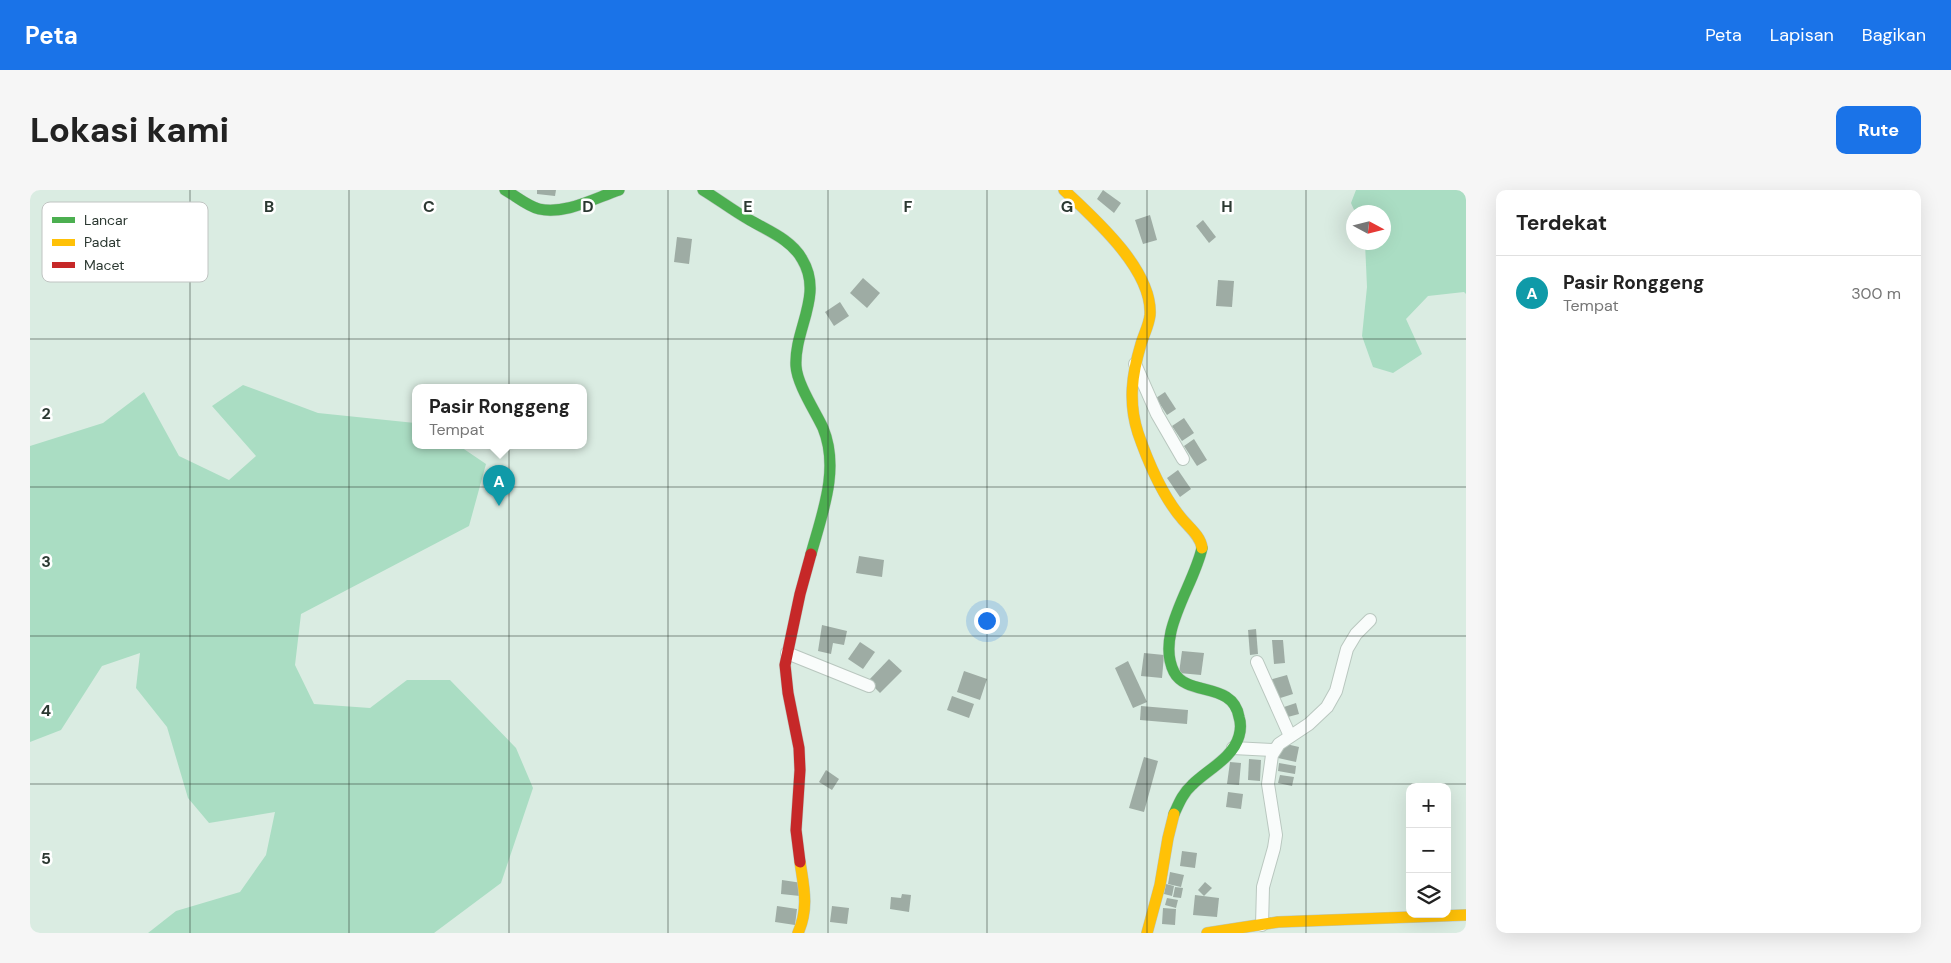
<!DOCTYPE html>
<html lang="id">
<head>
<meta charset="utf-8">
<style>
	:root { --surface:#fff; --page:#f6f6f6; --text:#222; --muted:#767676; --line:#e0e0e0; --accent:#1a73e8 }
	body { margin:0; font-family:"DM Sans",sans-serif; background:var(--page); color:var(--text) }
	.controls { position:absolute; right:15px; bottom:15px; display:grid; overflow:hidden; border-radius:10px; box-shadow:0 5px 20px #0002 }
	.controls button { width:45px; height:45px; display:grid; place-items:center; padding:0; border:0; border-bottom:1px solid var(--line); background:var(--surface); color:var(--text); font:25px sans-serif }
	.compass { position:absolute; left:1316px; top:15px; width:45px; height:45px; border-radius:50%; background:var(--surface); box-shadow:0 5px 20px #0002; rotate:97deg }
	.you { position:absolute; left:956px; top:430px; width:18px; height:18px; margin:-12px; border:4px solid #fff; border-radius:50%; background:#1a73e8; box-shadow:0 0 0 8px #1a73e833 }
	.badge { display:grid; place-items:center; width:32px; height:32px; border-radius:50%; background:var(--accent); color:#fff; font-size:16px; font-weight:700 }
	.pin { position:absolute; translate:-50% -41px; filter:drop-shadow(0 1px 2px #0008) }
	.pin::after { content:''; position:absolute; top:26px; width:18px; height:15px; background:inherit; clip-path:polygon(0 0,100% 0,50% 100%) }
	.popup { position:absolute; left:382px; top:194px; width:175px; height:65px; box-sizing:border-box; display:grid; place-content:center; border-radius:10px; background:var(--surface); filter:drop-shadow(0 1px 4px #0005); font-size:16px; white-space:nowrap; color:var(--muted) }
	.popup b { font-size:19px; color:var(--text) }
	.popup::after { content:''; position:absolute; left:50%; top:100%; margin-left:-10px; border:10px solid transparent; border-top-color:var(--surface) }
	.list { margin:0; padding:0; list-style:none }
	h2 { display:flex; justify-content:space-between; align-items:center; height:65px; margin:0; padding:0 20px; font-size:21px }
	h2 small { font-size:16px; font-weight:400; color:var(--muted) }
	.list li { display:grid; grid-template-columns:32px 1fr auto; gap:15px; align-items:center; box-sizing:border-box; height:75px; padding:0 20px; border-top:1px solid var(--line) }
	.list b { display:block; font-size:19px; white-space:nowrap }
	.list p { margin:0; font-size:16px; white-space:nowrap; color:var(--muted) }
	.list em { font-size:16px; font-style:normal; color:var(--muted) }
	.icon { flex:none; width:28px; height:28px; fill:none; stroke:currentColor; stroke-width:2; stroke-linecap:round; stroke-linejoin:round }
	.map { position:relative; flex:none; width:1436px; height:743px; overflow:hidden; border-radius:10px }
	header { display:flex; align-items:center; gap:30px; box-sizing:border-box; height:70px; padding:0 25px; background:var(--accent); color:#fff }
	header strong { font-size:24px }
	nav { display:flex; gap:28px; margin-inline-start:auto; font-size:18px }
	.intro { display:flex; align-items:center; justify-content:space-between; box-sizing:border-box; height:120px; padding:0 30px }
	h1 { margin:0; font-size:35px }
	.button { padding:12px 22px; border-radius:10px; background:var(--accent); color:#fff; font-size:18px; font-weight:700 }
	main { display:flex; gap:30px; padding:0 30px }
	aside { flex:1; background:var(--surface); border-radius:10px; box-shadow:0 5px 20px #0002 }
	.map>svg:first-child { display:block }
	.green { fill:#aaddc3 }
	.building { fill:#9eaca4 }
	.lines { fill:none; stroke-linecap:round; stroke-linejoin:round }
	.street-casing { stroke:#b9c7bf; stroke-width:14 }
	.fast-casing { stroke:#b9c7bf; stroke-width:12 }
	.slow-casing { stroke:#b9c7bf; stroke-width:12 }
	.jam-casing { stroke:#b9c7bf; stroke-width:12 }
	.street { stroke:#f9fcfb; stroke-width:12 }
	.fast { stroke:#4caf50; stroke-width:11 }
	.slow { stroke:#ffc107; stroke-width:11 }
	.jam { stroke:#c62828; stroke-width:11 }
	.grid { fill:none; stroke:#2c3932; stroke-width:1; stroke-opacity:0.55 }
	.key { fill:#fff; stroke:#c0c4c2; stroke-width:1 }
	.key-label { font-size:14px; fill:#2c3932 }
	.grid-label { font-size:16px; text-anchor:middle; font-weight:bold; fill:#2c3932; stroke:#fff; stroke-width:5; stroke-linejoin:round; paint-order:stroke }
</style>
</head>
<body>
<header>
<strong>Peta</strong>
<nav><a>Peta</a><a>Lapisan</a><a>Bagikan</a></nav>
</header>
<div class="intro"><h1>Lokasi kami</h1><a class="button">Rute</a></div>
<main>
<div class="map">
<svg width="1436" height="743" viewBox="0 0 1436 743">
	<rect width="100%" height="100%" fill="#daece2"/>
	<g class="green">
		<polygon points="1326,0 1436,0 1436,104 1434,102 1398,106 1376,129 1392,164 1363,183 1343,177 1332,146 1337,97 1335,53 1354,52 1354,22 1325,22 1321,13"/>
		<polygon points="213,195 288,223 385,233 385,255 428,255 456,274 439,336 271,424 265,475 284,514 340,518 377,490 420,490 486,558 503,598 471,693 404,743 118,743 146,721 210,702 236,665 245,622 179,633 158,608 137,537 106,498 110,463 72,476 31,540 0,552 0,256 73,233 114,202 149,266 199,290 226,266 182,216"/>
	</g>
	<g class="building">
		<polygon points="507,0 526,0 525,6 507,4"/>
		<polygon points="1073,0 1091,13 1084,23 1067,9"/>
		<polygon points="1120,25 1127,50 1113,54 1105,30"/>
		<polygon points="1173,30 1186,47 1179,53 1166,36"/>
		<polygon points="647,47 662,49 659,74 644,72"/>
		<polygon points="833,88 850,103 837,118 820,103"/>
		<polygon points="1188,90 1204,91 1202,117 1186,116"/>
		<polygon points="810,112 819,126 804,136 795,122"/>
		<polygon points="1135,202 1146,219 1137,225 1126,208"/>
		<polygon points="1154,228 1164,243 1152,251 1142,236"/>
		<polygon points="1164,249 1177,270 1167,276 1154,256"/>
		<polygon points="1148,280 1161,299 1150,307 1137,288"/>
		<polygon points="829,366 854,370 852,387 826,383"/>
		<polygon points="792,435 817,441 814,455 803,453 801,464 788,461"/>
		<polygon points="1226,439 1228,464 1220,465 1218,440"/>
		<polygon points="1242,450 1253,450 1255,473 1244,474"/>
		<polygon points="830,452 845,462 833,479 818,469"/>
		<polygon points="1152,461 1174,463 1171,485 1149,483"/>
		<polygon points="1114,463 1134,465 1132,488 1111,486"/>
		<polygon points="859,469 872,481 850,503 838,491"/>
		<polygon points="1098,471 1117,512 1103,518 1085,478"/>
		<polygon points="934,481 957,489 950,510 927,502"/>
		<polygon points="1257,485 1263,504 1244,510 1239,490"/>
		<polygon points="922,506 944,514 939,528 917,520"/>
		<polygon points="1266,513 1269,524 1254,528 1251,518"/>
		<polygon points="1111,516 1158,520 1157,534 1110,530"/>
		<polygon points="1252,553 1269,557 1266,572 1248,568"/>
		<polygon points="1114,567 1128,571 1114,622 1099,618"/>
		<polygon points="1219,569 1231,570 1230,591 1218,590"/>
		<polygon points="1200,572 1211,573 1209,595 1197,594"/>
		<polygon points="1249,573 1266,576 1265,584 1248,581"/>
		<polygon points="796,580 809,589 802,600 789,592"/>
		<polygon points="1250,585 1264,587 1262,596 1248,593"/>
		<polygon points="1198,602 1213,604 1211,619 1196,617"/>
		<polygon points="1152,661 1167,663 1165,678 1150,676"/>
		<polygon points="1140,682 1154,685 1151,697 1138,694"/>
		<polygon points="752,690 772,693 770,706 751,704"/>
		<polygon points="1175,692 1182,698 1174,706 1168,700"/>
		<polygon points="1136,694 1144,696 1142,706 1134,704"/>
		<polygon points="1145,697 1153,698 1151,708 1143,707"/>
		<polygon points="872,704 881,705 879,722 860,719 861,707 871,708"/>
		<polygon points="1165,705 1189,708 1187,727 1163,725"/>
		<polygon points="1137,708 1148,710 1146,718 1135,715"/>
		<polygon points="747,716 767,719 765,735 745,732"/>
		<polygon points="802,716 819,718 817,734 800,732"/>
		<polygon points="1133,718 1146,719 1145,735 1132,734"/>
	</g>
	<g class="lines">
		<g class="street-casing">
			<g id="street">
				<polyline points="1105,174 1127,224 1153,269"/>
				<polyline points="757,463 839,496"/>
				<polyline points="1227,472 1260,546"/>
				<polyline points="1203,558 1243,560"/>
				<polyline points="1232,735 1233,697 1244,658 1246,645 1238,594 1242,565 1249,554 1279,534 1297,517 1306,501 1317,459 1326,444 1340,430"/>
			</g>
		</g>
		<g class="fast-casing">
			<g id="fast">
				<path d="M 475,0 C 486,6 497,16 509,19 C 535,25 565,8 589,0"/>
				<path d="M 673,0 C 688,9 702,20 718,29 C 736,40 761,49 772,69 C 794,105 764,139 766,176 C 767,194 785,221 793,238 C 810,279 792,324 781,364"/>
				<path d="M 1144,624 C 1149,613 1153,603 1162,595 C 1177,580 1203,568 1209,546 C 1211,539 1211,533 1209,527 C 1203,491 1157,507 1144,482 C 1125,444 1164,396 1172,358"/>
			</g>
		</g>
		<g class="slow-casing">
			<g id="slow">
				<path d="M 1034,0 C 1064,28 1123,80 1120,125 C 1119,135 1114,144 1111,154 C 1102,184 1098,212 1108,243 C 1118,272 1133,307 1153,330 C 1160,338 1171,347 1172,358"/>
				<path d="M 768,743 C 779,718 774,698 770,672"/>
				<polyline points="1117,743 1130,695 1138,648 1144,624"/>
				<polyline points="1177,743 1248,732 1436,725"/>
			</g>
		</g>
		<g class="jam-casing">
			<polyline id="jam" points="770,672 766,640 770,580 769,558 758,503 755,475 770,404 781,364"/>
		</g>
		<use href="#street" class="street"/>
		<use href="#fast" class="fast"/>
		<use href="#slow" class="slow"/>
		<use href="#jam" class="jam"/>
	</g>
	<path class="grid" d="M 160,0 L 160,743M 319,0 L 319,743M 479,0 L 479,743M 638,0 L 638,743M 798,0 L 798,743M 957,0 L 957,743M 1117,0 L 1117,743M 1276,0 L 1276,743M 0,149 L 1436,149M 0,297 L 1436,297M 0,446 L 1436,446M 0,594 L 1436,594"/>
	<rect x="12" y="12" width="166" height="80" rx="8" class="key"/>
	<rect x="22" y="27" width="23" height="6" fill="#4caf50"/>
	<rect x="22" y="49" width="23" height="7" fill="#ffc107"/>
	<rect x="22" y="72" width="23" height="6" fill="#c62828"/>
	<g class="key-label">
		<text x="54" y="35">Lancar</text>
		<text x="54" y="57">Padat</text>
		<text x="54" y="80">Macet</text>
	</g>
	<g class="grid-label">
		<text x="239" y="22">B</text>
		<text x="399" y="22">C</text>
		<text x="558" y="22">D</text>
		<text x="718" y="22">E</text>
		<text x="878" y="22">F</text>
		<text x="1037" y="22">G</text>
		<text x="1197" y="22">H</text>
		<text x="16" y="229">2</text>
		<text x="16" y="377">3</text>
		<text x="16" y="526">4</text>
		<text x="16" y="674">5</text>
	</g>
</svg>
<div class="controls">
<button>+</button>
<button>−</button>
<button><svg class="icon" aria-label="layers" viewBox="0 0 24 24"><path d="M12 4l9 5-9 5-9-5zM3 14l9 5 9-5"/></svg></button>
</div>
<svg class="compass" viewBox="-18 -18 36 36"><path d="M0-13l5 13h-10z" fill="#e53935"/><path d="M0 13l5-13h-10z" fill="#767676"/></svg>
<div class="you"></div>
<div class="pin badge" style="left:469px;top:316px;background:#0f9aa8">A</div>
<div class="popup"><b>Pasir Ronggeng</b>Tempat</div>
</div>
<aside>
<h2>Terdekat<small></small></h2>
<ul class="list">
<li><span class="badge" style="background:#0f9aa8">A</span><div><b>Pasir Ronggeng</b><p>Tempat</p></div><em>300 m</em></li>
</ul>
</aside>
</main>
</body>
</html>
